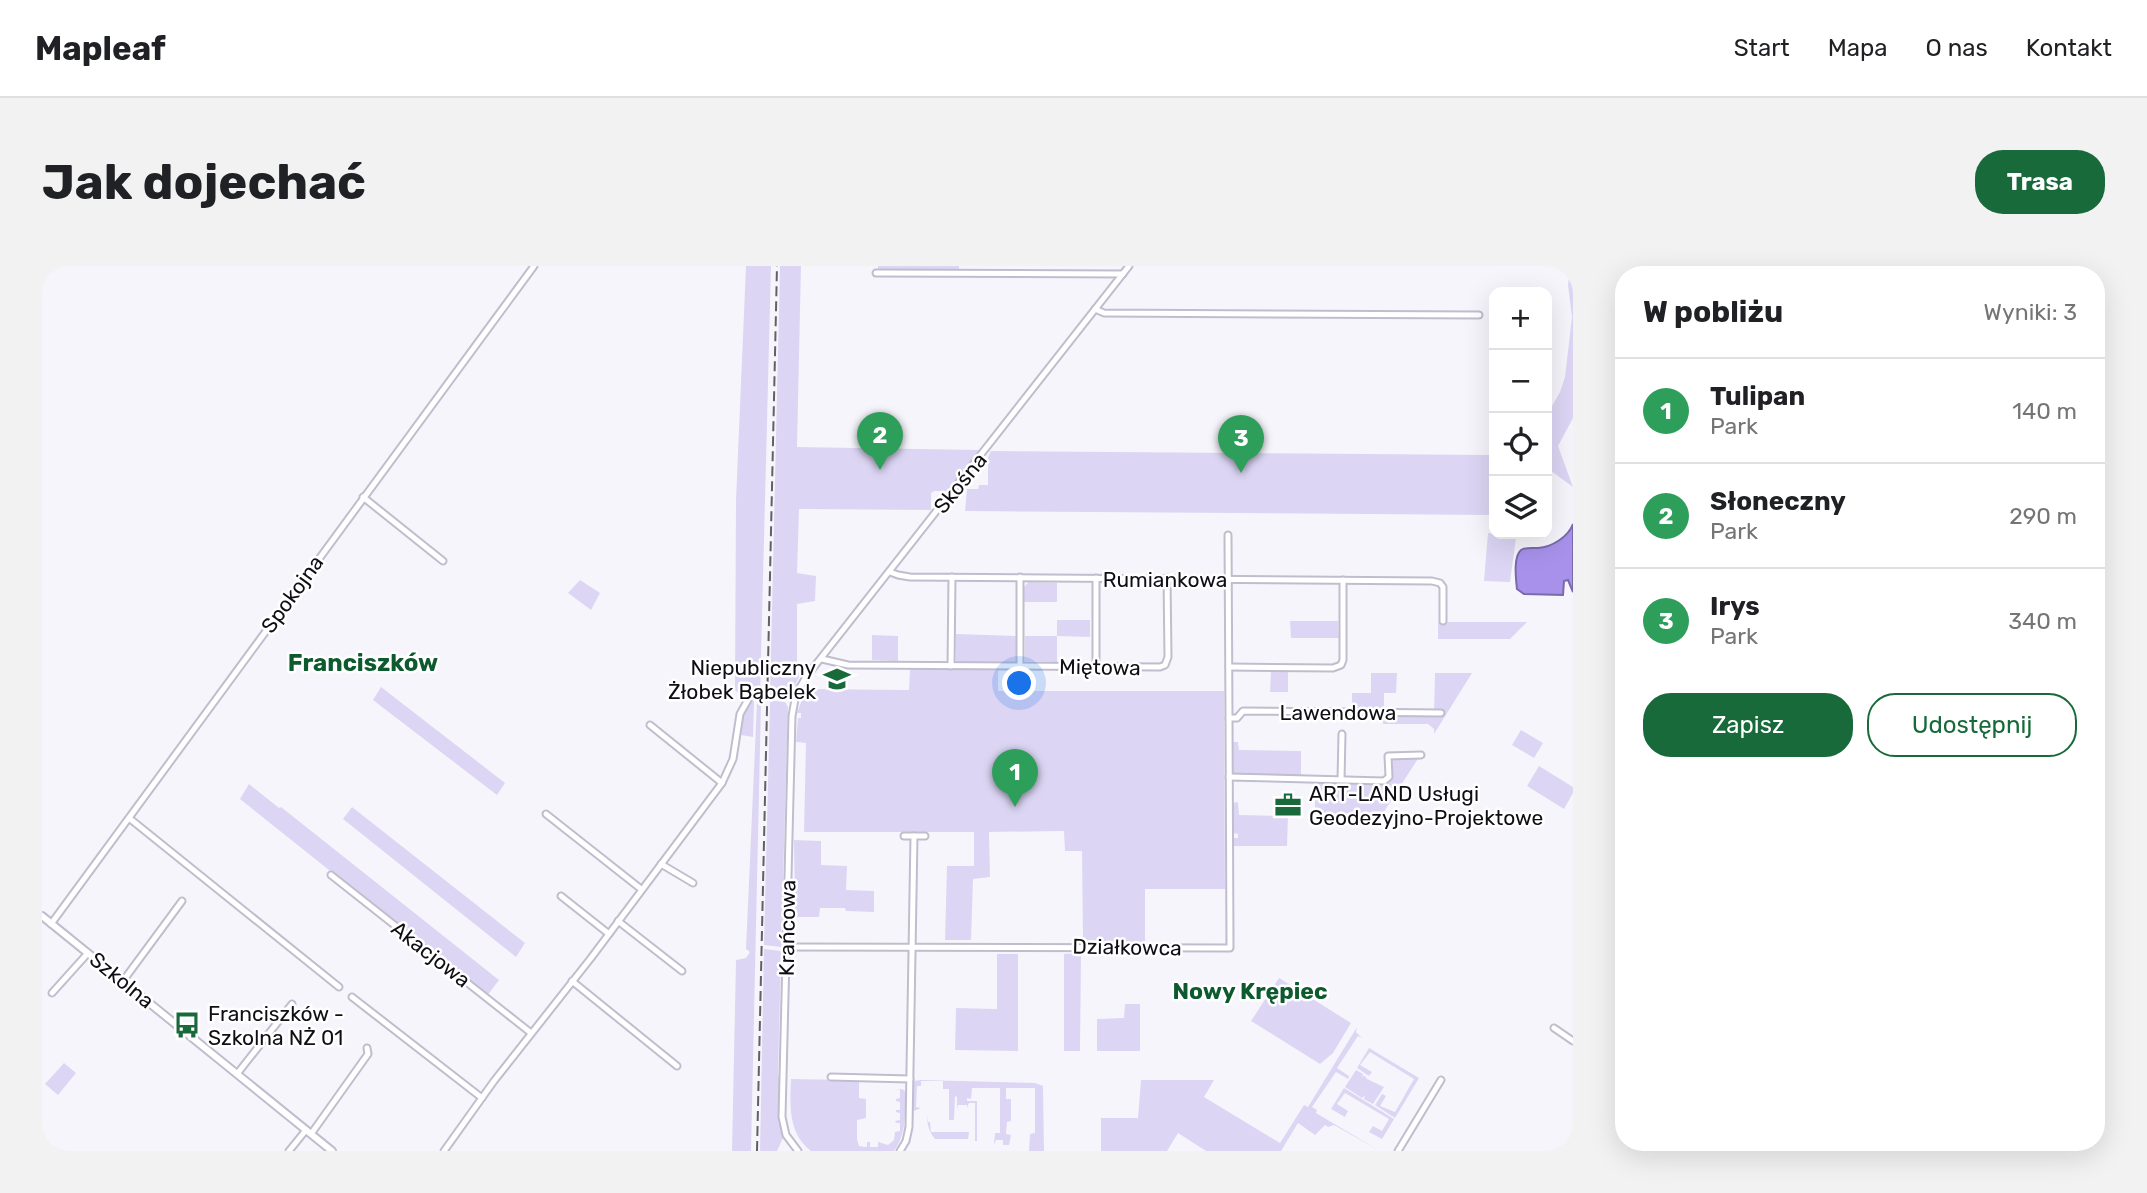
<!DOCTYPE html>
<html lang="pl">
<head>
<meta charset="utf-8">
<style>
	:root { --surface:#fff; --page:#f2f2f2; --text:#202124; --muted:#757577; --line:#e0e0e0; --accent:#186a3a }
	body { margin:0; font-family:Rubik,sans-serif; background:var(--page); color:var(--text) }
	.controls { position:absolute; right:21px; top:21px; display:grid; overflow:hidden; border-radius:14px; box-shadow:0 7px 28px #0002 }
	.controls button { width:63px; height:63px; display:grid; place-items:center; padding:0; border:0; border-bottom:2px solid var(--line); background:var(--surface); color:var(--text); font:35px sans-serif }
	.you { position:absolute; left:978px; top:418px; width:24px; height:24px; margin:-18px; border:5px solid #fff; border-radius:50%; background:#1a73e8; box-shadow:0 0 0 10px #1a73e833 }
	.badge { display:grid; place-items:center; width:46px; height:46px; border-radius:50%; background:var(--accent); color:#fff; font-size:23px; font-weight:700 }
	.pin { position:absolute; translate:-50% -58px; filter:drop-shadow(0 2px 4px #0008) }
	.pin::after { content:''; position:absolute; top:37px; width:24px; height:21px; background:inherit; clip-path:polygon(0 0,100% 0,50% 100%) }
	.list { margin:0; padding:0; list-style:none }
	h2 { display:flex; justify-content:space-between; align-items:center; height:91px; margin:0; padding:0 28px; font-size:30px }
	h2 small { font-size:23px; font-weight:400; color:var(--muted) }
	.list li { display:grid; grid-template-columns:46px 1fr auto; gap:21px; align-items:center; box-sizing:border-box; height:105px; padding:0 28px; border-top:2px solid var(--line) }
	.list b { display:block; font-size:26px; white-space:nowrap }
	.list p { margin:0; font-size:23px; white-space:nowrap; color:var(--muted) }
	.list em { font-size:23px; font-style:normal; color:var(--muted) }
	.actions { display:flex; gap:14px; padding:21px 28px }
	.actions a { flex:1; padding:16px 0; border:2px solid var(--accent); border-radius:28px; text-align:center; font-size:24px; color:var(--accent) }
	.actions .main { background:var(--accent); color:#fff }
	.icon { flex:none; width:38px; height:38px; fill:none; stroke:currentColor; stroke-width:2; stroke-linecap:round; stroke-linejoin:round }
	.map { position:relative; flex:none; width:1531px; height:885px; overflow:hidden; border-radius:28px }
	header { display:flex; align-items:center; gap:42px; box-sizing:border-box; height:98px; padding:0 35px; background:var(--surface); border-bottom:2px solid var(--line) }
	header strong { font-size:33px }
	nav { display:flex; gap:38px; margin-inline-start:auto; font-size:24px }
	.intro { display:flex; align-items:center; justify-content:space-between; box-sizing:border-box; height:168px; padding:0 42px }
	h1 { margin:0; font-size:49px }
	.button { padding:18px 32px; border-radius:28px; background:var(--accent); color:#fff; font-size:24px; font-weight:700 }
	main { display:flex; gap:42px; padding:0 42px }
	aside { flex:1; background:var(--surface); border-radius:28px; box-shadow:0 7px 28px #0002 }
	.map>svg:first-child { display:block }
	.green { fill:#dcd6f4 }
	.water { fill:#a791eb; stroke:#796aaa; stroke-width:2 }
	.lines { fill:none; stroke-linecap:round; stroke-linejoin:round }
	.minor-casing { stroke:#c0bdce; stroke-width:9 }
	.tertiary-casing { stroke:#c0bdce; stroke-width:10 }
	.minor { stroke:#fff; stroke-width:5 }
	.tertiary { stroke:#fff; stroke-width:6 }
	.rail { stroke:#616066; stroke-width:2; stroke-dasharray:10 5; stroke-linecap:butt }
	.labels { text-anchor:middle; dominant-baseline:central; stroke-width:5; stroke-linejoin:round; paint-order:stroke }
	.street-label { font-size:21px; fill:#0f0e14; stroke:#fff }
	.poi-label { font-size:21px; fill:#0f0e14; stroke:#fff; text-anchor:start }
	.neighbourhood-label { font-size:23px; font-weight:bold; fill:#0d5a2f; stroke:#fff }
	.quarter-label { font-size:24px; font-weight:bold; fill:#0d5a2f; stroke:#fff }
</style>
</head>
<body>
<header>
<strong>Mapleaf</strong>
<nav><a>Start</a><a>Mapa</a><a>O nas</a><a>Kontakt</a></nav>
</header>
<div class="intro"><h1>Jak dojechać</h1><a class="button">Trasa</a></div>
<main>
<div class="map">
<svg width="1531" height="885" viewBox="0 0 1531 885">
	<rect width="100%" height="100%" fill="#f7f5fc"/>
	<g class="green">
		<polygon points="704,0 729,0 718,430 701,431 693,424 694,234"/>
		<polygon points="738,0 759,0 755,181 938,184 906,225 892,225 889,227 889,244 757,243 755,307 774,310 773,335 755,338 755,404 758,409 747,431 728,429"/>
		<rect x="836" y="0" width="81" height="4"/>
		<polygon points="1528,4 1531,4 1531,152 1516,180 1531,221 1505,202 1505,149 1518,126 1523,111 1530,51 1526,19"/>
		<polygon points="949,185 1452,189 1452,249 923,245 925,223 936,223 937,219 946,219 946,191"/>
		<polygon points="1446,267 1474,272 1468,316 1442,315"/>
		<polygon points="538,314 558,327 549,344 526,327"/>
		<polygon points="987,316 1015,317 1015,336 982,336 982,321"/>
		<polygon points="1015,354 1048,354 1048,371 1015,370 1015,396 983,395 983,370 1015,370"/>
		<polygon points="1248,355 1296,355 1297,372 1249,372"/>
		<polygon points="1396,356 1485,356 1468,373 1396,373"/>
		<polygon points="914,368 974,370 974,397 914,396"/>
		<polygon points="830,369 856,370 856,395 830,394"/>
		<polygon points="868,403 956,404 956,425 1182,425 1183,623 1103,623 1103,676 1041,675 1040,585 1023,585 1022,565 947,566 948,611 931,613 929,674 903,674 905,600 932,600 932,566 762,566 764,477 754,476 756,452 759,452 759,447 755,447 764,423 867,424"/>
		<polygon points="1229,406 1246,406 1246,426 1228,426"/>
		<polygon points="1329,407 1355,407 1354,427 1342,427 1342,444 1310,444 1310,427 1329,427"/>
		<polygon points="1393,407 1430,407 1392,468 1392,463 1386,458 1341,458 1341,447 1392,448"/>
		<polygon points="339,421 463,517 455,529 331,434"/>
		<polygon points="712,435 711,471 699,469 700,451 706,436"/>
		<polygon points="733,435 743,436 746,441 739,681 722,679 728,436"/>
		<polygon points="715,436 719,437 709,885 690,885 694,694 704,692 708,686 704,683"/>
		<polygon points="1479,464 1501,477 1492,492 1470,479"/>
		<polygon points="1191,476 1196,476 1197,484 1259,485 1259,511 1191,509"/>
		<polygon points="1377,491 1338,552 1273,551 1273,516 1345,516 1348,512 1349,496 1351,492"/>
		<polygon points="1497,500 1531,521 1531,527 1522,543 1485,520"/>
		<polygon points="207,518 237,542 239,541 457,714 445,730 198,533"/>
		<polygon points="1196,536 1197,549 1246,550 1245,580 1192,580 1191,572 1196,572 1196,568 1191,567 1191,537"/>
		<polygon points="310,541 483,677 474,691 301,553"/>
		<polygon points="752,574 779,575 779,599 805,600 804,624 832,625 832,646 804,645 803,642 778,642 777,651 750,651 753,641"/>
		<polygon points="722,683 739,685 736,809 739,810 738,856 741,872 735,885 718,885"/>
		<polygon points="1039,687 1038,785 1022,785 1022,688"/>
		<polygon points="955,688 976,688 976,785 913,784 914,742 955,743"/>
		<polygon points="1237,712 1309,757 1291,787 1278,798 1209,755"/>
		<polygon points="1083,738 1098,738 1098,785 1055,785 1055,753 1082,752"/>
		<polygon points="1315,761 1314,766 1320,772 1316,770 1295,802 1307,810 1306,813 1294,806 1270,841 1275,844 1274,847 1338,885 1292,859 1286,861 1283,859 1273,869 1256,857 1239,885 1164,885 1136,867 1125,885 1059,885 1059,852 1096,852 1099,814 1172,814 1162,831 1238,877 1262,839 1266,841"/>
		<polygon points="1327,782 1377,812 1353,852 1333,839 1340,828 1344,830 1338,840 1353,846 1372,813 1328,786 1318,799 1330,806 1327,810 1315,802"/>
		<polygon points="22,797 34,807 16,829 3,818"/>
		<polygon points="1314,804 1321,808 1320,812 1322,809 1325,813 1342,821 1331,838 1322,833 1323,829 1320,832 1303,821"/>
		<path d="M 749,813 L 863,815 L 817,816 L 817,832 L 824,833 L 824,852 L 815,854 L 815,873 L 817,880 L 825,881 L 825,876 L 828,876 L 828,881 L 836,881 L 836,876 L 846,879 L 852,874 L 853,866 L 858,865 L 858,857 L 854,857 L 853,855 L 858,854 L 858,847 L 854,846 L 854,844 L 858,844 L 858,836 L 854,835 L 854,833 L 858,832 L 858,824 L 854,824 L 860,823 L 863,825 C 863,846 865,867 852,885 L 769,885 C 746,867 748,840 749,813 Z"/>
		<polygon points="871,815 879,814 993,817 1001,820 1002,885 987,885 988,868 993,867 993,822 964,822 964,833 969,833 969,855 965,856 964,868 969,869 967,879 961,879 961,874 954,874 952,879 953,867 958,867 958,822 930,822 929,833 925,832 925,835 935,835 935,875 933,875 933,837 927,837 925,842 925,839 916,839 915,843 915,831 913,830 912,854 907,854 907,823 901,823 901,815 879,815 879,820 875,820 874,841 879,842 872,845 870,843"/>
		<polygon points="1302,822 1352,853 1340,873 1327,866 1331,860 1340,865 1347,853 1303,827 1295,838 1306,845 1303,851 1289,843"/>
		<path d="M 885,849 L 886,856 L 888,856 L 889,866 L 927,866 L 926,873 L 893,873 C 887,866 885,858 885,849 Z"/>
	</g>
	<path class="water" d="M 1531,258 L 1531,326 L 1526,314 L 1522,315 L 1521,329 L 1482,328 L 1475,323 C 1474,313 1471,291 1479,284 C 1484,281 1490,282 1496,282 C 1510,281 1526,271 1531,258 Z"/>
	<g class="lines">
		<g class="minor-casing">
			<g id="minor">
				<polyline points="834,7 1081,8"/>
				<polyline points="1053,43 1062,47 1437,49"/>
				<polyline points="321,231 401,295"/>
				<polyline points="1186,269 1187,452"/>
				<polyline points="848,306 856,309 868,311 1390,315 1398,317 1401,321 1401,355"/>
				<polyline points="978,311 978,400"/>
				<polyline points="780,393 806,399 1118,401 1123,399 1126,391 1125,312"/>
				<polyline points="909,400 910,311"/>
				<polyline points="1054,401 1054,312"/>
				<polyline points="1187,401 1291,402 1299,399 1301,394 1301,314"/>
				<polyline points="608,459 680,517"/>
				<polyline points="1187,511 1342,515 1347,511 1346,490 1379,489"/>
				<polyline points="1299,514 1300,468"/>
				<polyline points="504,548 599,623"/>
				<polyline points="87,552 297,721"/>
				<polyline points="862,570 883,570"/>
				<polyline points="619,598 651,617"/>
				<polyline points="289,609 489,767"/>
				<polyline points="519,630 567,668"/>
				<polyline points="576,655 640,705"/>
				<polyline points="9,658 492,0"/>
				<polyline points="744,681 1188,682 1187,452 1195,452 1201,445 1399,447"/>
				<polyline points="81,715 140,635"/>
				<polyline points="530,715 635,800"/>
				<polyline points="10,727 46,687"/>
				<polyline points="310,731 440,832"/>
				<polyline points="1512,762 1531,775"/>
				<polyline points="195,808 250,738"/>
				<polyline points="789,811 868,813"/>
				<polyline points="269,868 326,788 325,782"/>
				<polyline points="247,885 264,864"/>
				<polyline points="402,885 452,815 549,692 680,517 691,493 698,448 707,432"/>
				<polyline points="756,885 744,869 740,851 750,450 754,428 764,411 1087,0"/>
				<polyline points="858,885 864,875 867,861 872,570"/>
				<polyline points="1356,885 1399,814"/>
			</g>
		</g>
		<g class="tertiary-casing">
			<polyline id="tertiary" points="0,650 290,885"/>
		</g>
		<use href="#minor" class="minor"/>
		<use href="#tertiary" class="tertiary"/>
		<polyline class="rail" points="715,885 735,0"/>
	</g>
	<defs>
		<g id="school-bare" transform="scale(2.1)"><path d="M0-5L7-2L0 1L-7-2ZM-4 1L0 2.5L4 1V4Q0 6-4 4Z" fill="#186a3a" stroke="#fff" stroke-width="2.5" paint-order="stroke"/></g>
		<g id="office-bare" transform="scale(2.1)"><path d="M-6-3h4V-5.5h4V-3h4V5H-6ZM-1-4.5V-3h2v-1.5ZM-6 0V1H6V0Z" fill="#186a3a" stroke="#fff" stroke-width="2.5" paint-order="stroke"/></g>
		<g id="bus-bare" transform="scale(2.1)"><path d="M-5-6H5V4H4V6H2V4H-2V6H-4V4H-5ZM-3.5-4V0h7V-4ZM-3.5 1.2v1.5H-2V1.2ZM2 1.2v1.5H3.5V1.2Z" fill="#186a3a" stroke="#fff" stroke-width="2.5" paint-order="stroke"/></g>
	</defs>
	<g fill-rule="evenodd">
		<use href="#school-bare" x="795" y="413"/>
		<use href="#office-bare" x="1246" y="539"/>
		<use href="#bus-bare" x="145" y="759"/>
	</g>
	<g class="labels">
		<g class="street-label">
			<text transform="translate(918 217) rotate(-51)">Skośna</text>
			<text x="1123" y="313">Rumiankowa</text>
			<text transform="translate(250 328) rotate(-54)">Spokojna</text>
			<text transform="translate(1058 401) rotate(1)">Miętowa</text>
			<text x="1296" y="446">Lawendowa</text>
			<text transform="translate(745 662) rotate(-89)">Krańcowa</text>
			<text transform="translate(1085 681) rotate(1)">Działkowca</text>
			<text transform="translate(389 688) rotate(38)">Akacjowa</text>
			<text transform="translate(80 714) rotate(39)">Szkolna</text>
		</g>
		<g class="poi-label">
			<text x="774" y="401" text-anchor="end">Niepubliczny<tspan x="774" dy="24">Żłobek Bąbelek</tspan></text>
			<text x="1267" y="527">ART-LAND Usługi<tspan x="1267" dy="24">Geodezyjno-Projektowe</tspan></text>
			<text x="166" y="747">Franciszków -<tspan x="166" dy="24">Szkolna NŻ 01</tspan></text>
		</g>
		<g class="neighbourhood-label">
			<text x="1208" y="725">Nowy Krępiec</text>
		</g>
		<g class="quarter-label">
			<text x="321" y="397">Franciszków</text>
		</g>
	</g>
</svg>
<div class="controls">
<button>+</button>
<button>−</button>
<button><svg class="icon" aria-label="locate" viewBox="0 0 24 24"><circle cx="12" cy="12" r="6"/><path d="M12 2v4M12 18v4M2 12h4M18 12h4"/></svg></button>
<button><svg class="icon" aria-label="layers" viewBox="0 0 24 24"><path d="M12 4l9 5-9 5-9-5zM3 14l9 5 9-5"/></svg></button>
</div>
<div class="you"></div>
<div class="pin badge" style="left:973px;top:541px;background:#2e9e5b">1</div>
<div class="pin badge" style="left:838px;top:204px;background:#2e9e5b">2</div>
<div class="pin badge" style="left:1199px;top:207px;background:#2e9e5b">3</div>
</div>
<aside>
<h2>W pobliżu<small>Wyniki: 3</small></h2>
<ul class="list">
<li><span class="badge" style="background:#2e9e5b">1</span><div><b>Tulipan</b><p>Park</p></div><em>140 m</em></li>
<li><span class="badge" style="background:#2e9e5b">2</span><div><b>Słoneczny</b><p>Park</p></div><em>290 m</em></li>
<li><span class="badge" style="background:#2e9e5b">3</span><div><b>Irys</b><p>Park</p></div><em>340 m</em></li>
</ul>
<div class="actions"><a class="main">Zapisz</a><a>Udostępnij</a></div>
</aside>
</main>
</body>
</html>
